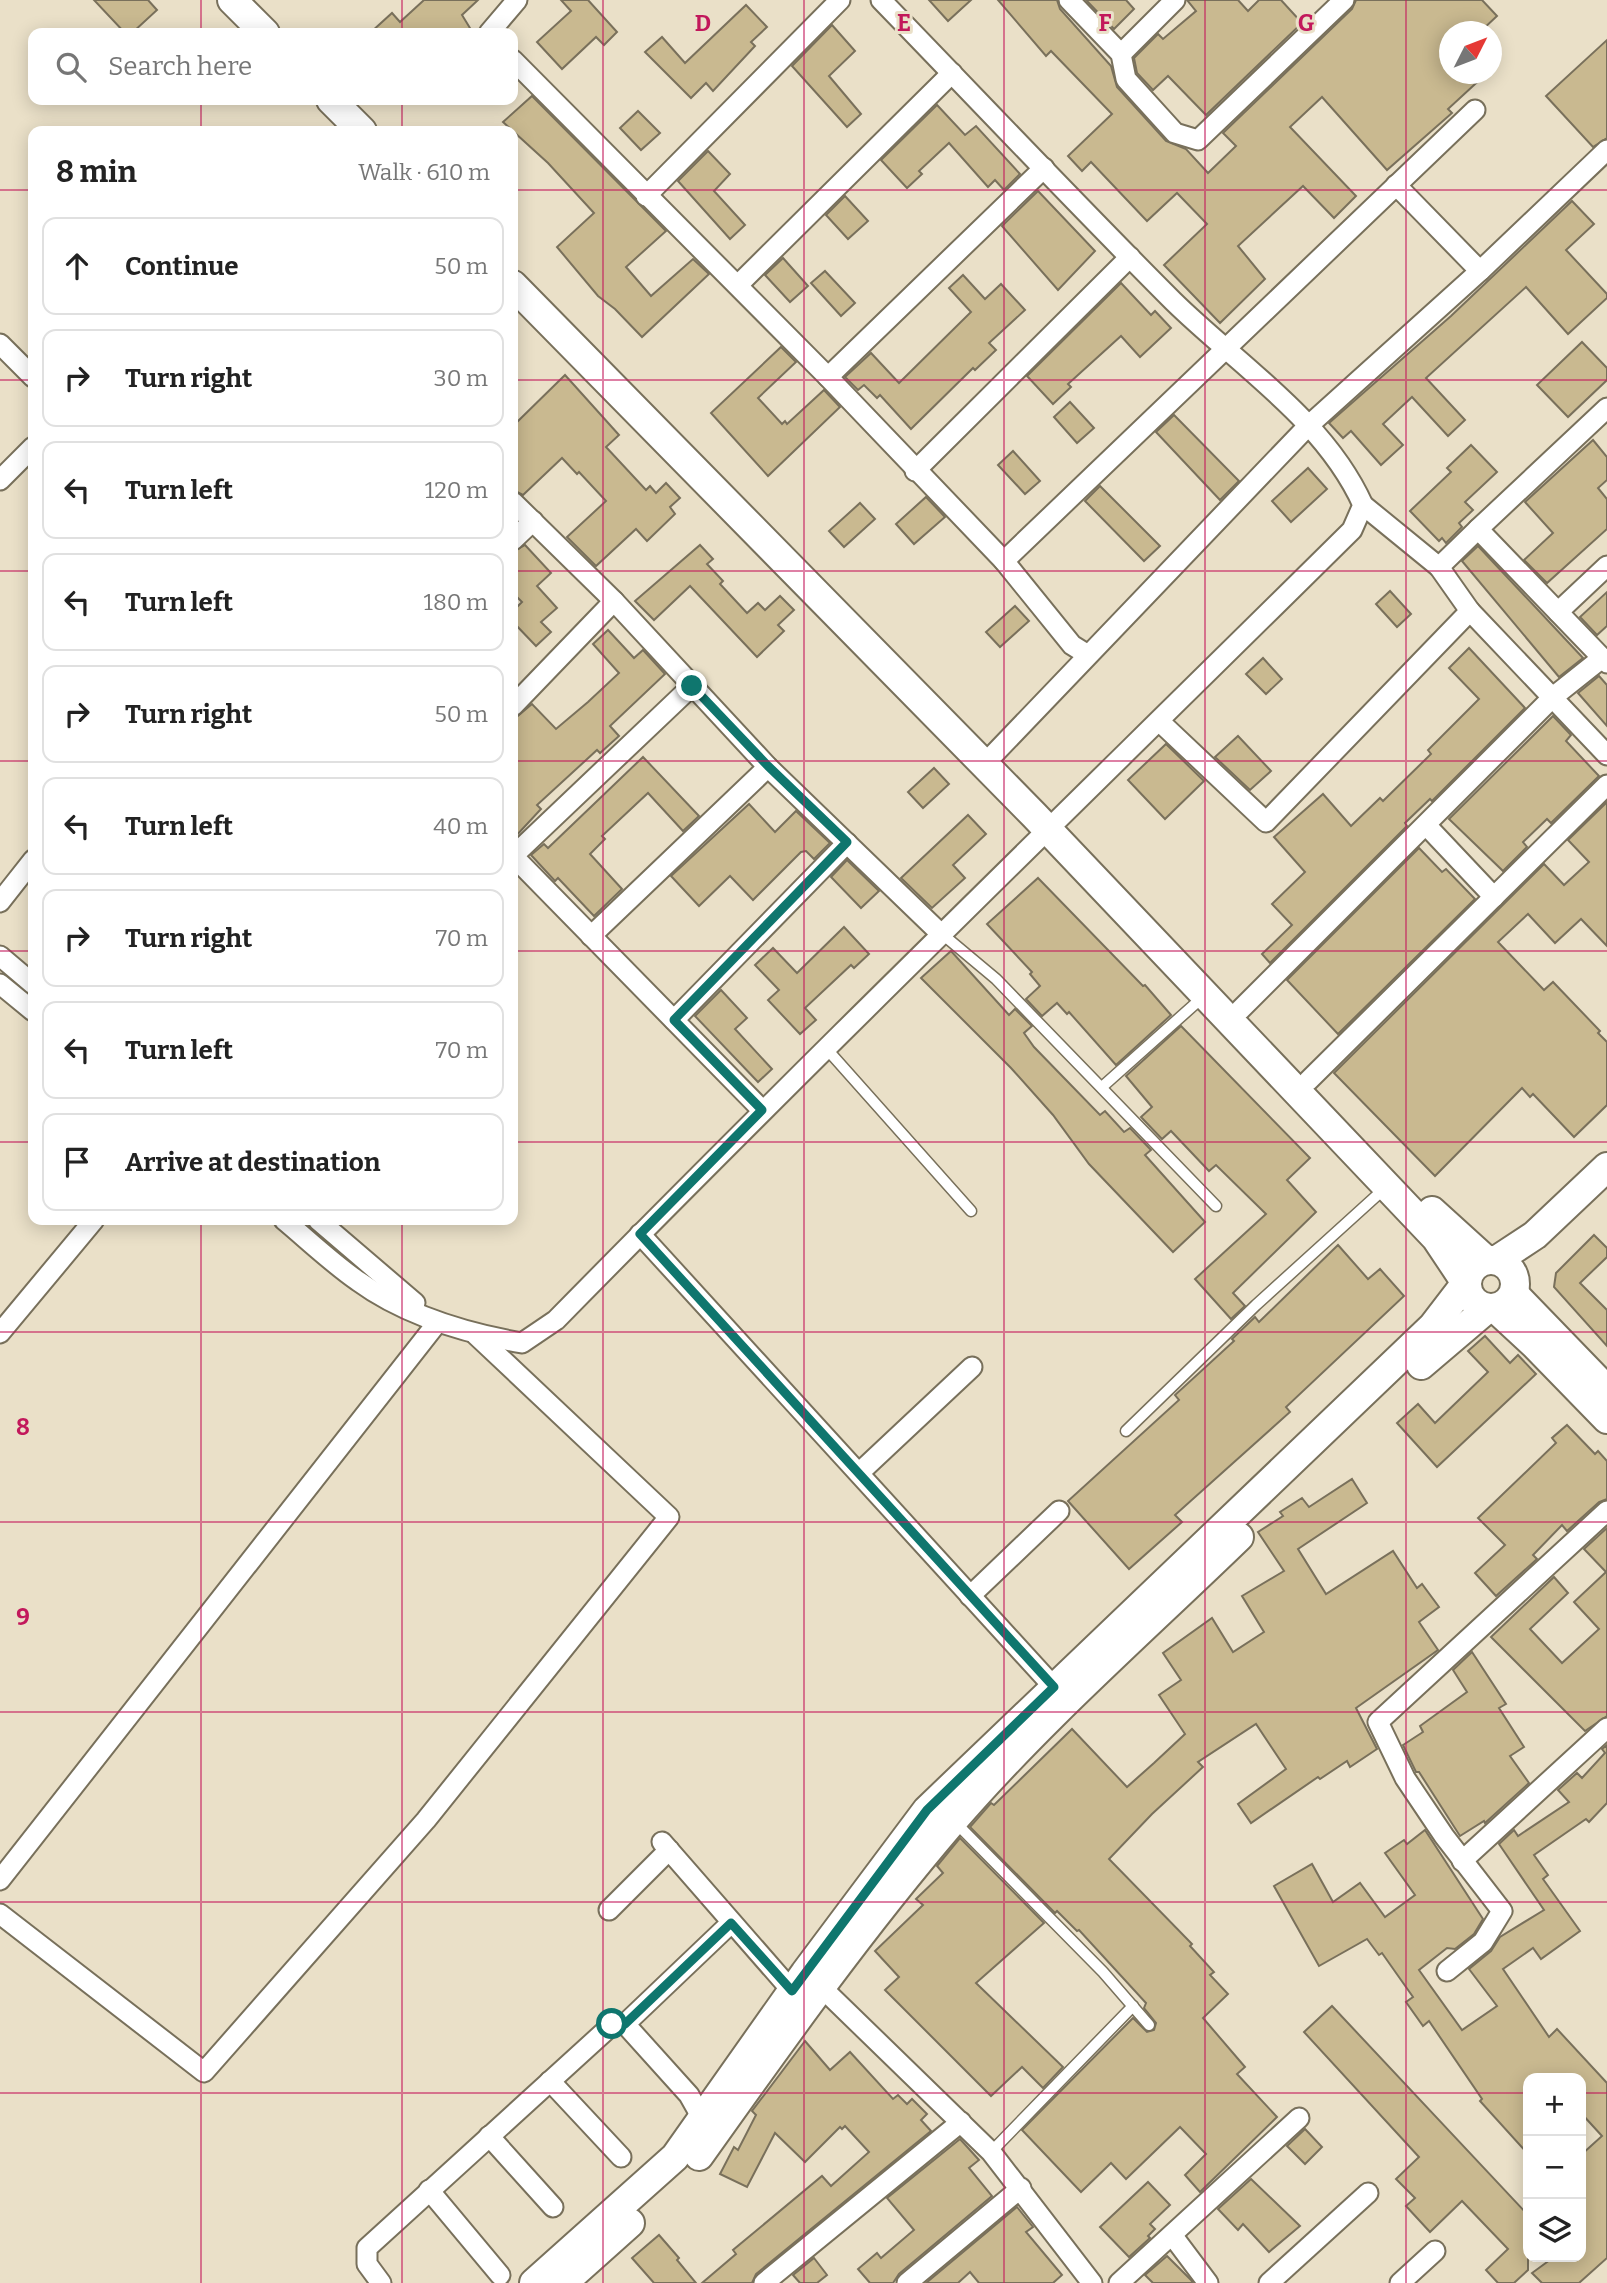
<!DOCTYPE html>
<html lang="en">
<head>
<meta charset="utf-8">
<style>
	:root { --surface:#fff; --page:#f2f2f2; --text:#222; --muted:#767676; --line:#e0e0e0 }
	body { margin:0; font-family:Bitter,serif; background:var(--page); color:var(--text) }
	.controls { position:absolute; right:21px; bottom:21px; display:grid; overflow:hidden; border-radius:14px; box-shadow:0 4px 18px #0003 }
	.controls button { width:63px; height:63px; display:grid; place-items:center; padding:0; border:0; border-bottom:2px solid var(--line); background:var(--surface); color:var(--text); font:35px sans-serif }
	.compass { position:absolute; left:1439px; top:21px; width:63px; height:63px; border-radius:50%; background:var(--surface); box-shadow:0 4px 18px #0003; rotate:48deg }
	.stop { position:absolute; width:21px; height:21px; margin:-16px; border:5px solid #0f766e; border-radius:50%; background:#fff }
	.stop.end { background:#0f766e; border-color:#fff; box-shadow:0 2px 7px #0008 }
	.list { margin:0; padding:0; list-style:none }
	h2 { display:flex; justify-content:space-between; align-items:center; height:91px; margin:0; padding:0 28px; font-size:30px }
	h2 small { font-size:23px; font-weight:400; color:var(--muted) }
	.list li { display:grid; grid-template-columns:46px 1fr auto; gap:21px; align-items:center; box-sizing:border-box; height:98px; margin:0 14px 14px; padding:0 14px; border:2px solid var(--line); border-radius:14px }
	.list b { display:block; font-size:26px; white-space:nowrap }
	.list em { font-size:23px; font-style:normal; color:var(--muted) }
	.icon { flex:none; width:38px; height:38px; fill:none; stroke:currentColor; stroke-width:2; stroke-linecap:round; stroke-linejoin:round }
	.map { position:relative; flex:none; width:1607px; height:2283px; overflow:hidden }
	.search { position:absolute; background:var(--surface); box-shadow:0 4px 18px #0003; left:28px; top:28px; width:490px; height:77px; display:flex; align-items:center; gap:18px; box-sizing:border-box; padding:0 24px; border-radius:14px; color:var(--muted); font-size:26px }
	.panel { position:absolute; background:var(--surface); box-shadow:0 4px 18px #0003; left:28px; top:126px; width:490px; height:1099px; border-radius:14px }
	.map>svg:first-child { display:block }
	.building { fill:#c9b990; stroke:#79705b; stroke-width:2 }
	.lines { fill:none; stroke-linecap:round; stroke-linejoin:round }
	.lane-casing { stroke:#78705b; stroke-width:13 }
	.street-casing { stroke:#78705b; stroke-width:23 }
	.secondary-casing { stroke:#78705b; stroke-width:32 }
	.lane { stroke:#fff; stroke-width:10 }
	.street { stroke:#fff; stroke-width:19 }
	.secondary { stroke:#fff; stroke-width:28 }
	.route { stroke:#0f766e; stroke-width:9 }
	.grid { fill:none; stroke:#c2185b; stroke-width:2; stroke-opacity:0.55 }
	.grid-label { font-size:23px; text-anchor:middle; font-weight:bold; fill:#c2185b; stroke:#eae0c8; stroke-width:6; stroke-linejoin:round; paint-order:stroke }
</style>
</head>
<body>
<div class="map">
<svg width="1607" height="2283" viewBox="0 0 1607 2283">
	<rect width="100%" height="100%" fill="#eae0c8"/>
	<g class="building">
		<polygon points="94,0 148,0 157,10 132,33 125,33"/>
		<polygon points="424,0 478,0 462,15 473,33 370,33 392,13 400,22"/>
		<polygon points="561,0 588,0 617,32 604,45 596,37 562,69 537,42 571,11"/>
		<polygon points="929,0 971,0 948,21"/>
		<polygon points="998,0 1057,0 1060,9 1111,66 1117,87 1166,141 1186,149 1208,173 1236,146 1223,133 1352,9 1356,0 1482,0 1497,16 1480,32 1450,32 1450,74 1486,74 1448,109 1452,113 1387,170 1322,97 1290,127 1356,196 1334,218 1303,186 1238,246 1265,279 1220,323 1164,265 1207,224 1177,193 1147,221 1091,162 1082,171 1068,156 1112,114 1051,51 1046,56"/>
		<polygon points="1086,0 1126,0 1134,9 1114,29"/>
		<polygon points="1187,0 1238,0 1248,11 1259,0 1281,0 1302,23 1206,115 1168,76 1153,90 1137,73 1134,58 1158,34 1163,39 1196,11"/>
		<polygon points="746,5 767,27 751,42 755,46 713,91 706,83 691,98 645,52 662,37 685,63"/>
		<polygon points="832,25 855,51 829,76 861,114 847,127 792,66"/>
		<polygon points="1607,40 1607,138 1593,147 1546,96"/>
		<polygon points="532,96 666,231 626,267 651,296 693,259 709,274 642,337 615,309 598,296 557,247 594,213 548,163 503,122"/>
		<polygon points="937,105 965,135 976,126 1020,174 1004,190 995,180 988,187 949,143 919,171 922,174 907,188 881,160"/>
		<polygon points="638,111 660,133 641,150 620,128"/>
		<polygon points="708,151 730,174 714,191 745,225 730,239 678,181"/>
		<polygon points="1038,191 1095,251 1058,290 1002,226"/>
		<polygon points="845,196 868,221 848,239 826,215"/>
		<polygon points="1572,201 1594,224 1566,250 1607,294 1607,298 1568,334 1526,287 1426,378 1465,420 1448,436 1412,397 1383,424 1403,445 1381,465 1351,431 1343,438 1329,423 1451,316"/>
		<polygon points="783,258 808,286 790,302 765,275"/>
		<polygon points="825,271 855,303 841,316 811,283"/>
		<polygon points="963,275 985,299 1001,284 1025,310 989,343 996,350 975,370 973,368 911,429 880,395 877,398 864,385 858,390 845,377 871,353 899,383 971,312 949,288"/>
		<polygon points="1121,283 1151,315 1155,311 1171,328 1140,357 1121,336 1068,384 1071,387 1053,404 1027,376"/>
		<polygon points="1582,342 1607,368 1607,380 1568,417 1537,385"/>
		<polygon points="781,347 796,362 758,398 782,424 785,421 787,424 824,390 840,407 768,476 711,413"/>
		<polygon points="565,375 619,435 606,447 646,490 650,486 656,493 666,483 680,498 670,507 675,514 647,541 636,529 596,566 567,537 606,501 579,472 577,474 562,458 523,495 513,490 513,426"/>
		<polygon points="1070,402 1094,428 1077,443 1054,417"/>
		<polygon points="1174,415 1239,481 1220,500 1156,432"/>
		<polygon points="1593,440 1607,457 1607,480 1598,488 1607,499 1607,529 1547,583 1524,560 1553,533 1525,502"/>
		<polygon points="1471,445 1497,472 1465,502 1473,510 1459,523 1462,527 1446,543 1442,538 1439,541 1410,511 1451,472 1447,468"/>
		<polygon points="1013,451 1040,481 1025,494 998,465"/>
		<polygon points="1308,468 1327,489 1291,522 1272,501"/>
		<polygon points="1100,486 1160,546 1144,561 1085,501"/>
		<polygon points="926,497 945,517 914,544 896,524"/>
		<polygon points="860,503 875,519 844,547 829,531"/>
		<polygon points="525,545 551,573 537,586 557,608 541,622 551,632 536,646 513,622 513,611 522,602 513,593 513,552"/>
		<polygon points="700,545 713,559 707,564 723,581 720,584 747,613 758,603 765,610 780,596 794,610 778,625 784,631 757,657 690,586 654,620 635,601"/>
		<polygon points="1478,546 1583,658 1559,677 1462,561"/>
		<polygon points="1390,591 1411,614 1397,627 1376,604"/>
		<polygon points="1607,592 1607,626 1597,635 1580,617"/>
		<polygon points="1015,606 1029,621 1000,647 986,632"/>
		<polygon points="608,630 634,658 643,650 665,674 610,726 619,736 600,753 597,750 537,805 541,809 515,837 513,720 532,704 556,729 588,702 619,673 593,644"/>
		<polygon points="1469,648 1525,708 1432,801 1430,799 1405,823 1407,826 1270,963 1262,954 1292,925 1272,904 1305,872 1274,837 1323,794 1351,826 1380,798 1383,801 1431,754 1428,750 1479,699 1449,668"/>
		<polygon points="1263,658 1282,679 1266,694 1246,674"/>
		<polygon points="1599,676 1607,685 1607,726 1578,693"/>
		<polygon points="1553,716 1571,735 1566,741 1599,776 1551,823 1547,819 1523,842 1527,847 1503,871 1449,819"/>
		<polygon points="1238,736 1271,771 1250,790 1215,757"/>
		<polygon points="1166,744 1204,781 1165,819 1128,780"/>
		<polygon points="643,757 699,816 683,831 648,793 602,836 605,839 590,854 622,889 594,916 558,878 555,881 531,855 544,844 548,848"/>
		<polygon points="934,768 949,784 923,808 908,792"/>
		<polygon points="1607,802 1607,946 1581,919 1555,943 1528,914 1498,942 1544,990 1553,982 1600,1031 1598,1033 1607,1042 1607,1105 1574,1137 1533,1094 1530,1097 1522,1088 1435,1176 1334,1073 1544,864 1564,885 1589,862 1568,840"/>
		<polygon points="749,804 775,832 796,811 830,843 814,859 806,851 801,852 753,900 730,876 699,906 671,876"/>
		<polygon points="968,815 986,834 953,865 965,878 932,908 901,878"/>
		<polygon points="1419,848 1442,872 1446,869 1475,899 1338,1034 1287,980"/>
		<polygon points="847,860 879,891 861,908 831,877"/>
		<polygon points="1038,878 1143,986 1145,985 1171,1015 1116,1065 1069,1012 1067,1014 1057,1003 1042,1016 1026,999 1040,986 1030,974 1032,972 987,924"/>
		<polygon points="844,927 869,954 854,968 851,965 805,1008 816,1020 800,1034 768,1000 779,990 755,965 773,948 797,973"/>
		<polygon points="951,951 1009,1015 1015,1009 1032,1026 1024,1033 1034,1047 1100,1115 1105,1111 1124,1132 1130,1128 1151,1150 1145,1155 1205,1222 1173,1252 1089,1164 1053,1115 1011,1068 921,978"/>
		<polygon points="721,990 747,1018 735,1029 772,1069 758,1082 695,1016"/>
		<polygon points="1181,1026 1310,1158 1287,1180 1316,1212 1233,1293 1245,1306 1231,1319 1195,1279 1266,1214 1216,1165 1209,1171 1171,1131 1162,1139 1141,1117 1152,1107 1126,1076"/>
		<polygon points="1594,1235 1607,1248 1607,1257 1580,1283 1607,1310 1607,1346 1554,1287 1556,1273"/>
		<polygon points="1338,1245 1368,1279 1380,1269 1404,1296 1286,1407 1290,1412 1175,1515 1182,1522 1129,1569 1068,1501 1179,1400 1175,1395 1234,1341 1232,1339 1255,1317 1259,1322"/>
		<polygon points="1485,1336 1510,1363 1518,1355 1536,1374 1437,1467 1397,1423 1418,1404 1435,1423 1488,1372 1468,1351"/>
		<polygon points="1567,1425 1595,1454 1598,1451 1607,1461 1607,1499 1599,1502 1567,1531 1562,1525 1533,1555 1537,1559 1496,1596 1475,1573 1505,1545 1478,1518 1556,1443 1552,1438"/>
		<polygon points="1352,1479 1367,1503 1298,1549 1326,1594 1393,1551 1417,1588 1422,1584 1439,1607 1419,1622 1438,1650 1356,1708 1377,1749 1350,1767 1347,1761 1320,1779 1318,1777 1251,1823 1238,1804 1286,1769 1256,1724 1198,1762 1203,1767 1152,1814 1109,1859 1192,1944 1190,1946 1214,1972 1210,1975 1228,1994 1203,2018 1245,2067 1237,2074 1277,2117 1200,2192 1185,2175 1206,2154 1180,2127 1126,2179 1111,2163 1081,2192 1022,2130 1133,2018 1147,2032 1154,2030 1156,2023 1144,2008 1146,2003 1079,1930 1077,1931 1057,1911 1055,1913 970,1827 991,1803 994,1805 1072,1729 1127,1787 1154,1763 1185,1734 1159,1695 1181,1680 1163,1653 1212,1618 1233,1652 1264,1632 1242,1596 1284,1571 1258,1532 1283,1516 1280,1512 1302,1498 1309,1507"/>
		<polygon points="1607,1528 1607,1716 1585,1731 1491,1637 1554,1577 1568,1593 1530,1629 1562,1663 1599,1629 1574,1602 1606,1572 1584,1549"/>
		<polygon points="1472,1652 1506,1704 1499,1708 1524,1747 1510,1756 1529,1783 1485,1823 1484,1821 1460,1836 1419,1772 1416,1772 1403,1745 1423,1732 1420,1726 1467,1692 1453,1670"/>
		<polygon points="1607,1745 1607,1803 1589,1822 1586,1819 1534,1855 1548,1875 1543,1879 1580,1931 1541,1959 1533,1948 1503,1969 1549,2037 1557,2029 1607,2083 1607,2258 1579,2283 1542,2283 1532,2273 1554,2257 1581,2257 1581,2155 1602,2136 1581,2113 1581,2078 1528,2078 1528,2154 1480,2101 1482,2099 1429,2021 1423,2026 1406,2002 1413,1997 1382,1953 1379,1955 1367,1939 1319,1966 1274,1886 1312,1864 1333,1902 1360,1883 1385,1917 1415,1895 1385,1853 1404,1840 1407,1844 1425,1830 1483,1919 1474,1934 1455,1949 1447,1948 1419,1970 1462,2030 1497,2006 1469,1969 1491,1951 1500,1937 1544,1910 1499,1844 1514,1830 1518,1836 1569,1802 1558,1790 1577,1773 1582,1778 1605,1753 1602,1749"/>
		<polygon points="960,1838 1044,1923 976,1983 1063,2067 1043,2088 1022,2067 991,2096 885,1990 899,1977 875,1951 923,1905 916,1899 943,1873 937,1866"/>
		<polygon points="1332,2006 1528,2215 1528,2270 1514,2283 1498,2283 1486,2270 1508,2249 1462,2201 1430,2232 1406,2206 1415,2198 1396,2179 1419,2157 1304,2032"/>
		<polygon points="805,2041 830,2070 850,2052 893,2099 898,2095 907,2104 912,2099 927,2114 921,2120 931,2131 756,2274 752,2283 702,2283 736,2254 733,2250 822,2176 831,2186 869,2152 845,2126 842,2129 840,2127 805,2162 775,2133 747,2187 720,2174 734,2147 738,2150 756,2115 752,2111"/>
		<polygon points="1305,2129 1322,2147 1305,2164 1287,2146"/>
		<polygon points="960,2139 979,2160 969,2168 992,2196 899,2274 893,2283 870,2283 858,2269 877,2253 881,2258 914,2230 887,2198"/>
		<polygon points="1251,2179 1300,2226 1269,2252 1243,2224 1238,2230 1218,2209"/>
		<polygon points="1148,2182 1170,2205 1150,2224 1155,2229 1148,2236 1150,2238 1129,2257 1100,2227"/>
		<polygon points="1017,2207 1033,2227 1026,2232 1062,2275 1053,2283 979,2283 970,2272 958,2283 926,2283"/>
		<polygon points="659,2235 679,2258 677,2260 696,2283 654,2283 632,2258"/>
		<polygon points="1167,2256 1191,2280 1193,2283 1153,2283 1145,2275"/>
		<polygon points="814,2258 827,2275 817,2283 800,2283 793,2275"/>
	</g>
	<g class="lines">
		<g class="lane-casing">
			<g id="lane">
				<polyline points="941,933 996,979 1216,1206"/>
				<polyline points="825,1047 971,1211"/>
				<polyline points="1102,1087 1204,996"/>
				<polyline points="1126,1431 1256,1305 1384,1189"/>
				<polyline points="956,1823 1103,1972 1149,2025"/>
				<polyline points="991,2152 1133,2006"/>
			</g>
		</g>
		<g class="street-casing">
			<g id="street">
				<polyline points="1069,0 1121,54 1126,79 1175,133 1198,140 1344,0"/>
				<polyline points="489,33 517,0"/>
				<polyline points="1121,54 1175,0"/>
				<polyline points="513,60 828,377 1004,561 1072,645 1088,655"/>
				<polyline points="1396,185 1480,271"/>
				<polyline points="646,196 840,0"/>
				<polyline points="738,285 952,73"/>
				<polyline points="0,344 33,377"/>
				<polyline points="828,377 1044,168"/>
				<polyline points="915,471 1130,257"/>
				<polyline points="0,480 33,447"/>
				<polyline points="513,502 614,601 768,767 940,933"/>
				<polyline points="1363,505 1439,567 1478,529 1607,663"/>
				<polyline points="1478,529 1607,408"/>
				<polyline points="513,540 533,521"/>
				<polyline points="1004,561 1475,110"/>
				<polyline points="1470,611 1607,755"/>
				<polyline points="1558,612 1607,566"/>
				<polyline points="513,706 614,601"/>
				<polyline points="1159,721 1266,822 1470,611 1439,567"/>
				<polyline points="994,754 1308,426 1480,271 1607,150"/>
				<polyline points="1426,825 1494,897"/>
				<polyline points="513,856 762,1110"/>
				<polyline points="513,856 692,686"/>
				<polyline points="0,902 33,860"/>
				<polyline points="591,936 768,767"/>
				<polyline points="0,956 33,984"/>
				<polyline points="0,984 33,1011"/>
				<polyline points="1240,1010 1553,697 1602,658"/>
				<polyline points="674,1020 847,843"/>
				<polyline points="1308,1081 1607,785"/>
				<path d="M 284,1220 C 308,1240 332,1263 358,1281 C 406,1316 465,1333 522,1343 L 556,1320 C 818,1053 1086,793 1352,530 L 1363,505 C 1325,420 1237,364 1173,301 C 1074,202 978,100 881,0"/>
				<polyline points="318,1220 415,1303"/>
				<polyline points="640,1234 1062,1696"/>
				<polyline points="0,1333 94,1220"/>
				<polyline points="859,1473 972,1367"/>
				<polyline points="970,1596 1059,1511"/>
				<polyline points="662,1842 792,1991"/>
				<polyline points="1462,1861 1607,1728"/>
				<polyline points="0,1880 437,1323"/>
				<polyline points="609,1910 669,1850"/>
				<polyline points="0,1914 204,2072 426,1820 669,1517 476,1335"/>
				<polyline points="1447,1971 1483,1942 1502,1911 1444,1836 1405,1778 1378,1722 1607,1511"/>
				<polyline points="814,1980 991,2152 1092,2283"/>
				<polyline points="625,2024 731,1923"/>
				<polyline points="550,2081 621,2157"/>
				<polyline points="489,2136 553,2207"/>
				<polyline points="429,2190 500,2275"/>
				<polyline points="1172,2235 1208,2283"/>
				<polyline points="381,2283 367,2264 367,2248 613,2024 625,2024 689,2095 702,2118"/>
				<polyline points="764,2283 961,2122"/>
				<polyline points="907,2283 1021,2188"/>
				<polyline points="1119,2283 1299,2118"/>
				<polyline points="1269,2283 1368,2193"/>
				<polyline points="1400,2283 1435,2251"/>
			</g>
		</g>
		<g class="secondary-casing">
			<g id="secondary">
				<polyline points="232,0 265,33"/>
				<polyline points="331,100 362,131"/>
				<polyline points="513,285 1034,815 1436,1238 1466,1283 1433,1326 927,1810 805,1973 675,2157 534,2283"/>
				<polyline points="1432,1211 1486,1260"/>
				<circle cx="1491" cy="1284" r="24"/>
				<polyline points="1497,1260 1535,1235 1607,1167"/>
				<polyline points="1514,1294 1607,1390"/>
				<polyline points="1495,1308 1535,1345 1607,1419"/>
				<polyline points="1421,1365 1488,1308"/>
				<path d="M 699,2156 C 780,2042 861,1928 952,1822 C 1039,1721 1143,1630 1239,1537"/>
				<polyline points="563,2283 630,2223"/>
			</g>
		</g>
		<use href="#lane" class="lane"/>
		<use href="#street" class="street"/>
		<use href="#secondary" class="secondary"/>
	</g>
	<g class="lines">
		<polyline class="route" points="612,2024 625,2024 731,1923 792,1991 927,1810 1054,1687 640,1234 762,1110 674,1020 847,842 768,766 692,686"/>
	</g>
	<path class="grid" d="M 201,0 L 201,33M 402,0 L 402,33M 603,0 L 603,2283M 804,0 L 804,2283M 1004,0 L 1004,2283M 1205,0 L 1205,2283M 1406,0 L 1406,2283M 201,100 L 201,131M 402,100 L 402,131M 0,190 L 33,190M 513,190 L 1607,190M 0,380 L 33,380M 513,380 L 1607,380M 0,571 L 33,571M 513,571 L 1607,571M 0,761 L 33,761M 513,761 L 1607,761M 0,951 L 33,951M 513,951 L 1607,951M 0,1142 L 33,1142M 513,1142 L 1607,1142M 201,1220 L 201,2283M 402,1220 L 402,2283M 0,1332 L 1607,1332M 0,1522 L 1607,1522M 0,1712 L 1607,1712M 0,1902 L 1607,1902M 0,2093 L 1528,2093M 1581,2093 L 1607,2093"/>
	<g class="grid-label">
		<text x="703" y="31">D</text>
		<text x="904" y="31">E</text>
		<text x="1105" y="31">F</text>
		<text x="1306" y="31">G</text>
		<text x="23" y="1435">8</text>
		<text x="23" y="1625">9</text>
	</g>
</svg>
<div class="controls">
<button>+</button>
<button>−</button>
<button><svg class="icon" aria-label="layers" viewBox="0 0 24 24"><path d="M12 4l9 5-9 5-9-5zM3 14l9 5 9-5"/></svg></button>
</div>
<svg class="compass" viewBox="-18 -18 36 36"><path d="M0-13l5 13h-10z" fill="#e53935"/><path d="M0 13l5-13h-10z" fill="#767676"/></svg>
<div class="stop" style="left:612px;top:2024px"></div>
<div class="stop end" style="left:692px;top:686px"></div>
<div class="search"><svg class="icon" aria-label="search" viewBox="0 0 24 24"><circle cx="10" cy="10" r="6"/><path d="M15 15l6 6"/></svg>Search here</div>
<section class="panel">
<h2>8 min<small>Walk · 610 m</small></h2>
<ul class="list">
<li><svg class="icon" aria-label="ahead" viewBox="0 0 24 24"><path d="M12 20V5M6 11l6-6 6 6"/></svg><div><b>Continue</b></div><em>50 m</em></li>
<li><svg class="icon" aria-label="right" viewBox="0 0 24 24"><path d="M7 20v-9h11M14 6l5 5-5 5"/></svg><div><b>Turn right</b></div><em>30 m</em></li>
<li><svg class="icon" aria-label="left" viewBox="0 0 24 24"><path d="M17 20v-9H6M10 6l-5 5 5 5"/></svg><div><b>Turn left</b></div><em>120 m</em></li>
<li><svg class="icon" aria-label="left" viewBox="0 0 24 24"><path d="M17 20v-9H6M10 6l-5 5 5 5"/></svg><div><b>Turn left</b></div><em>180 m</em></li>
<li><svg class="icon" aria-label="right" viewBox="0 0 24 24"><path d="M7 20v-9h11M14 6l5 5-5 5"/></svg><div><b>Turn right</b></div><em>50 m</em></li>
<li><svg class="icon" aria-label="left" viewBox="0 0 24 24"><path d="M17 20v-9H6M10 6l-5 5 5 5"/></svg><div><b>Turn left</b></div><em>40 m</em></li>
<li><svg class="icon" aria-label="right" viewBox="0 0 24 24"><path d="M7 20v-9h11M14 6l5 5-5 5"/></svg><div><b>Turn right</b></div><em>70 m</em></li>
<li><svg class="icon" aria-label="left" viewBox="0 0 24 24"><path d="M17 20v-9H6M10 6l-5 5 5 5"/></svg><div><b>Turn left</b></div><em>70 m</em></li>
<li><svg class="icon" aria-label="arrive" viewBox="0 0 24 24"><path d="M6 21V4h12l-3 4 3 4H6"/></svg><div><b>Arrive at destination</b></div></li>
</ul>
</section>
</div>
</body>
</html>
